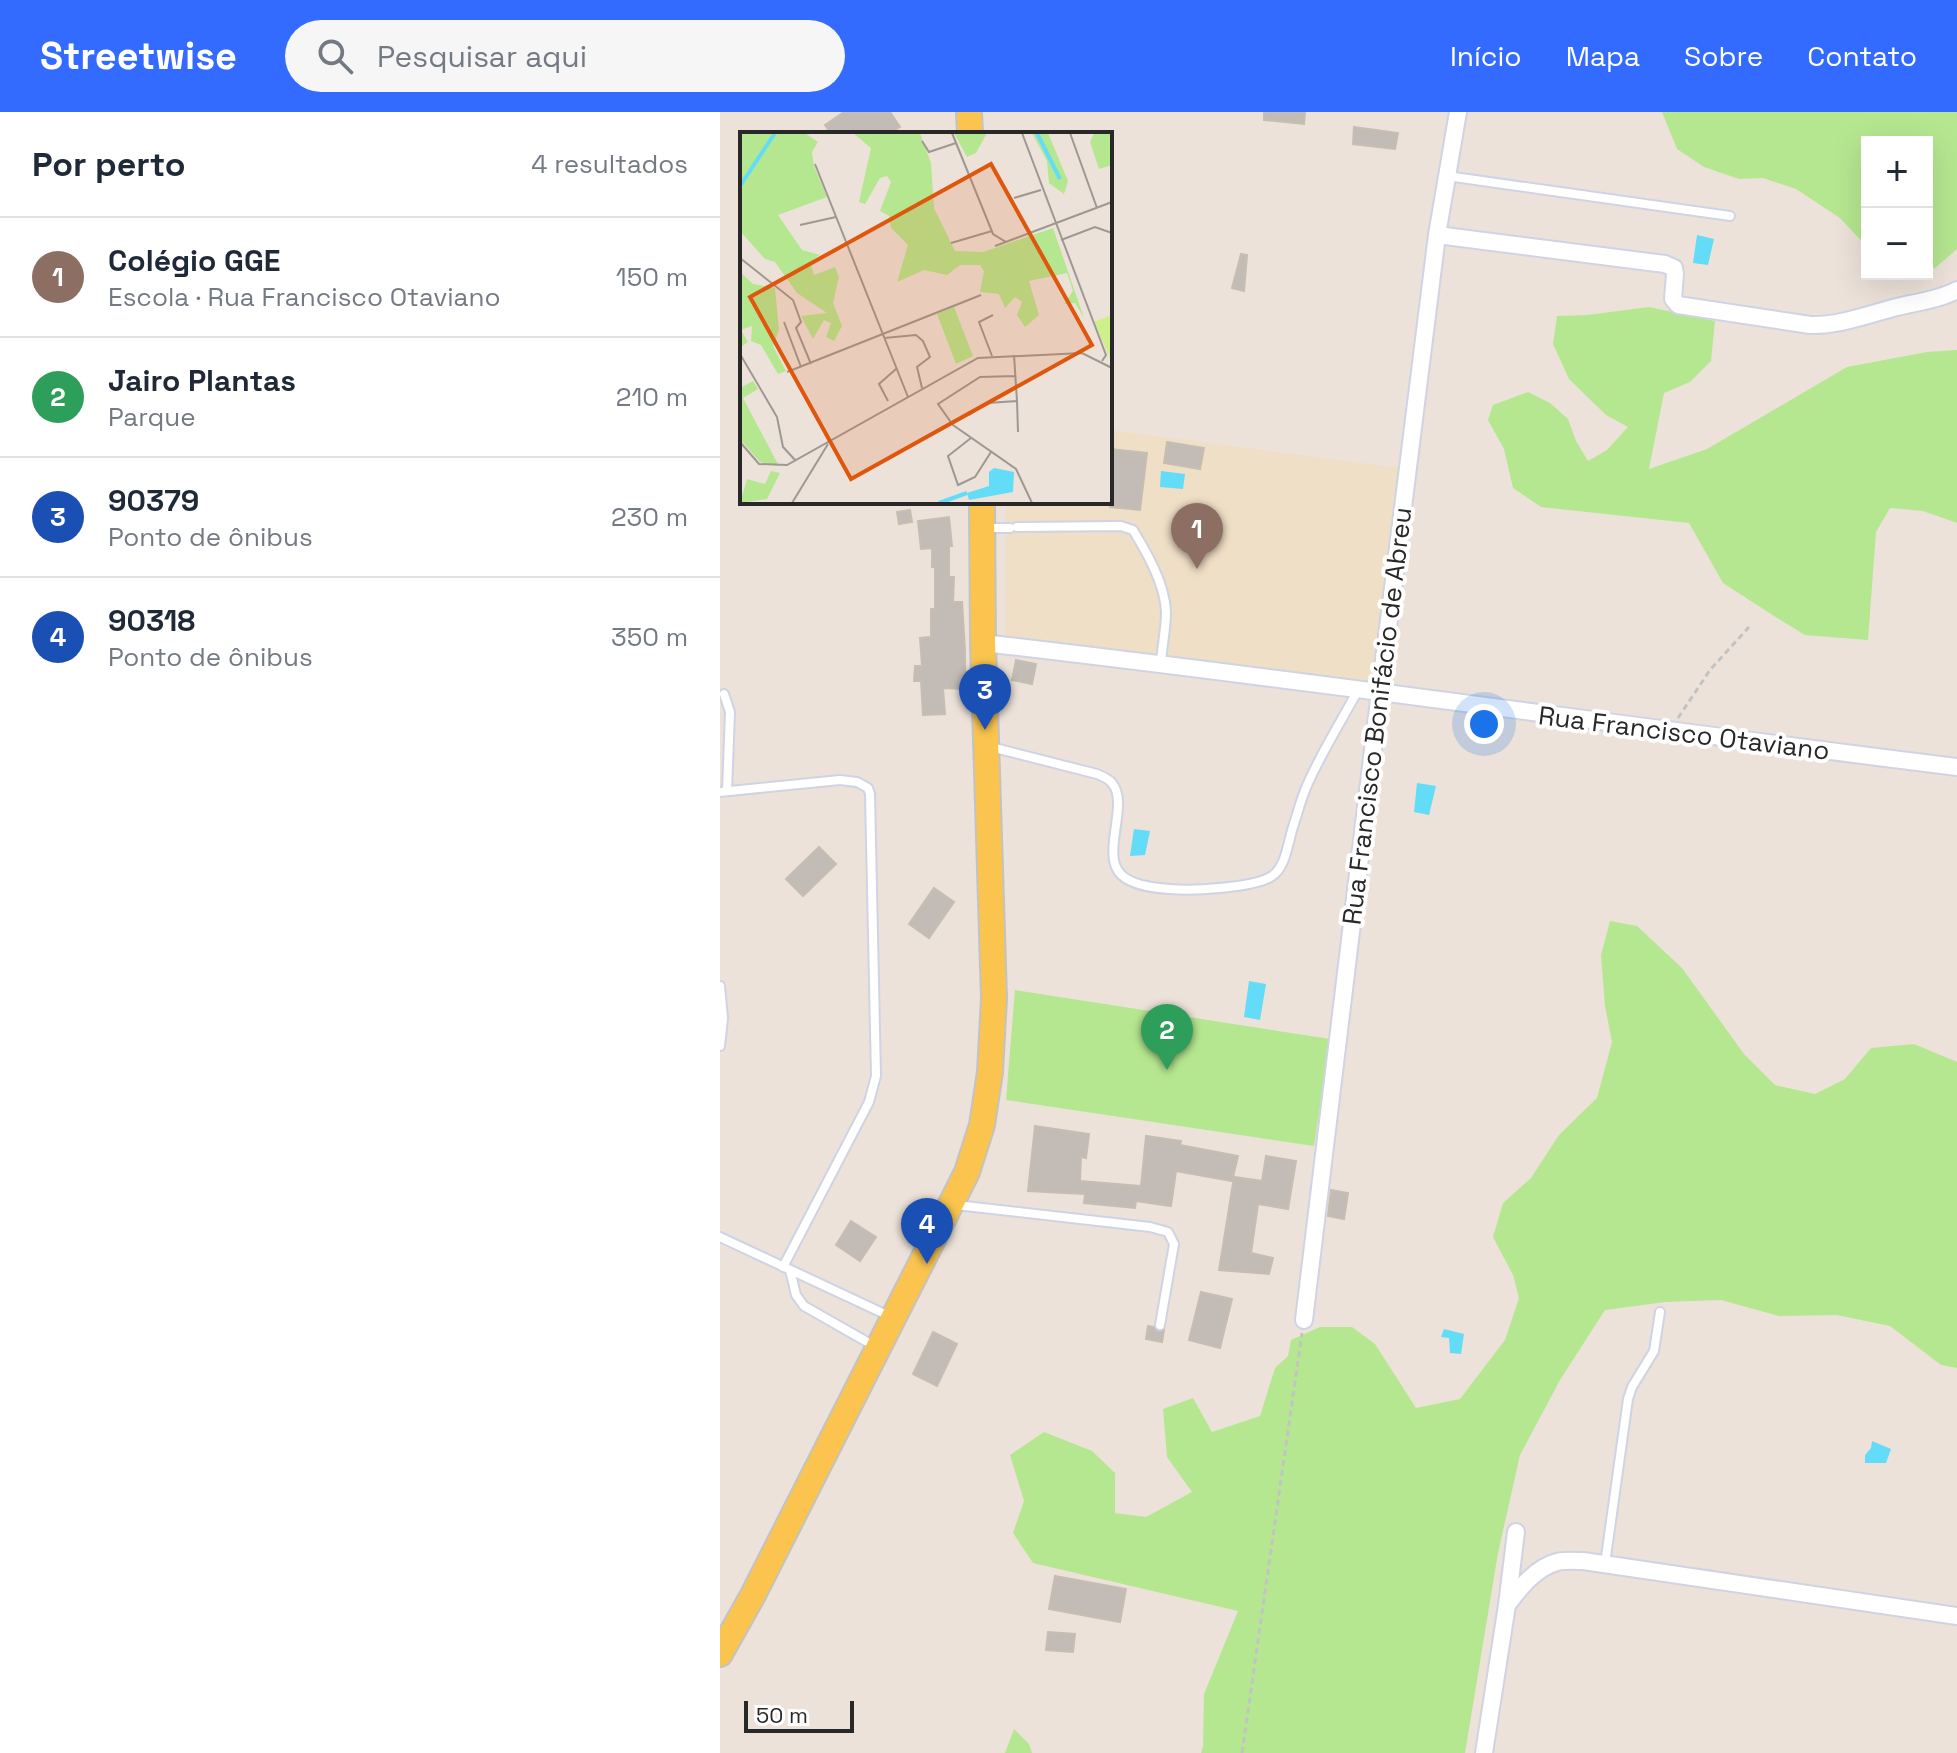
<!DOCTYPE html>
<html lang="pt">
<head>
<meta charset="utf-8">
<style>
	:root { --surface:#fff; --page:#f6f6f7; --text:#1f2937; --muted:#747a83; --line:#e0e1e3; --accent:#336aff }
	body { margin:0; font-family:"Space Grotesk",sans-serif; background:var(--page); color:var(--text) }
	.controls { position:absolute; right:24px; top:24px; display:grid; overflow:hidden; border-radius:0px; box-shadow:0 8px 32px #0002 }
	.controls button { width:72px; height:72px; display:grid; place-items:center; padding:0; border:0; border-bottom:2px solid var(--line); background:var(--surface); color:var(--text); font:40px sans-serif }
	.scale { position:absolute; left:24px; bottom:20px; width:110px; box-sizing:border-box; padding-left:8px; border:4px solid #282828; border-top:0; font-size:22px; line-height:28px; white-space:nowrap; color:#282828; -webkit-text-stroke:6px #fff; paint-order:stroke }
	.you { position:absolute; left:764px; top:612px; width:28px; height:28px; margin:-20px; border:6px solid #fff; border-radius:50%; background:#1a73e8; box-shadow:0 0 0 12px #1a73e833 }
	.badge { display:grid; place-items:center; width:52px; height:52px; border-radius:50%; background:var(--accent); color:#fff; font-size:26px; font-weight:700 }
	.pin { position:absolute; translate:-50% -66px; filter:drop-shadow(0 2px 4px #0008) }
	.pin::after { content:''; position:absolute; top:42px; width:28px; height:24px; background:inherit; clip-path:polygon(0 0,100% 0,50% 100%) }
	.list { margin:0; padding:0; list-style:none }
	h2 { display:flex; justify-content:space-between; align-items:center; height:104px; margin:0; padding:0 32px; font-size:34px }
	h2 small { font-size:26px; font-weight:400; color:var(--muted) }
	.list li { display:grid; grid-template-columns:52px 1fr auto; gap:24px; align-items:center; box-sizing:border-box; height:120px; padding:0 32px; border-top:2px solid var(--line) }
	.list b { display:block; font-size:30px; white-space:nowrap }
	.list p { margin:0; font-size:26px; white-space:nowrap; color:var(--muted) }
	.list em { font-size:26px; font-style:normal; color:var(--muted) }
	.icon { flex:none; width:44px; height:44px; fill:none; stroke:currentColor; stroke-width:2; stroke-linecap:round; stroke-linejoin:round }
	.map { position:relative; flex:none; width:1237px; height:1641px; overflow:hidden }
	header { display:flex; align-items:center; gap:48px; box-sizing:border-box; height:112px; padding:0 40px; background:var(--accent); color:#fff }
	header strong { font-size:38px }
	nav { display:flex; gap:44px; margin-inline-start:auto; font-size:28px }
	.search { width:560px; height:72px; background:var(--page); display:flex; align-items:center; gap:20px; box-sizing:border-box; padding:0 28px; border-radius:44px; color:var(--muted); font-size:30px }
	main { display:flex }
	aside { flex:1; background:var(--surface) }
	.map>svg:first-child { display:block }
	.education { fill:#efdfc6 }
	.green { fill:#b5e790 }
	.water { fill:#63dcf7 }
	.building { fill:#c3bcb6; stroke:#c7beb2; stroke-width:2 }
	.lines { fill:none; stroke-linecap:round; stroke-linejoin:round }
	.service-casing { stroke:#ced4e3; stroke-width:12 }
	.minor-casing { stroke:#ced4e3; stroke-width:20 }
	.primary-casing { stroke:#c3c3c3; stroke-width:28 }
	.path { stroke:#c3c3c3; stroke-width:3; stroke-dasharray:6 4; stroke-linecap:butt }
	.service { stroke:#fff; stroke-width:8 }
	.minor { stroke:#fff; stroke-width:16 }
	.primary { stroke:#fac44f; stroke-width:24 }
	.labels { text-anchor:middle; dominant-baseline:central; stroke-width:8; stroke-linejoin:round; paint-order:stroke }
	.street-label { font-size:26px; fill:#282828; stroke:#fff }
	.inset-river { fill:none; stroke:#63dcf7; stroke-width:4 }
	.inset-road { fill:none; stroke:#9e9892; stroke-width:2 }
	.view { fill:#de570d; fill-opacity:0.15; stroke:#de570d; stroke-width:4 }
	.inset-edge { fill:none; stroke:#282828; stroke-width:4 }
</style>
</head>
<body>
<header>
<strong>Streetwise</strong>
<div class="search"><svg class="icon" aria-label="search" viewBox="0 0 24 24"><circle cx="10" cy="10" r="6"/><path d="M15 15l6 6"/></svg>Pesquisar aqui</div>
<nav><a>Início</a><a>Mapa</a><a>Sobre</a><a>Contato</a></nav>
</header>
<main>
<aside>
<h2>Por perto<small>4 resultados</small></h2>
<ul class="list">
<li><span class="badge" style="background:#8d6e63">1</span><div><b>Colégio GGE</b><p>Escola · Rua Francisco Otaviano</p></div><em>150 m</em></li>
<li><span class="badge" style="background:#2e9e5b">2</span><div><b>Jairo Plantas</b><p>Parque</p></div><em>210 m</em></li>
<li><span class="badge" style="background:#1a4fb4">3</span><div><b>90379</b><p>Ponto de ônibus</p></div><em>230 m</em></li>
<li><span class="badge" style="background:#1a4fb4">4</span><div><b>90318</b><p>Ponto de ônibus</p></div><em>350 m</em></li>
</ul>
</aside>
<div class="map">
<svg width="1237" height="1641" viewBox="0 0 1237 1641">
	<rect width="100%" height="100%" fill="#ece2d9"/>
	<polygon class="education" points="390,318 679,356 655,573 286,525 286,390 390,390"/>
	<g class="green">
		<polygon points="942,0 1237,0 1237,137 1215,156 1207,155 1207,30 1147,30 1147,135 1120,106 1076,77 1043,66 1019,67 984,55 957,37"/>
		<polygon points="929,195 995,209 991,249 970,270 944,281 929,357 987,337 1127,255 1207,240 1237,238 1237,411 1203,399 1170,396 1156,420 1148,528 1085,523 1054,504 1003,471 969,411 821,395 793,376 784,337 768,308 773,293 808,280 830,291 848,307 856,329 868,349 887,338 908,315 886,303 849,267 833,232 837,204 867,203"/>
		<polygon points="890,809 917,814 962,856 1024,942 1055,973 1095,982 1125,967 1151,936 1194,932 1237,950 1237,1256 1221,1253 1170,1214 1117,1203 1059,1204 1001,1188 945,1190 885,1198 840,1268 800,1343 778,1441 745,1641 481,1641 483,1634 484,1582 518,1499 313,1451 293,1421 304,1389 290,1343 324,1320 372,1339 395,1361 395,1401 426,1405 472,1380 447,1345 443,1297 473,1286 492,1320 540,1304 555,1256 568,1244 571,1228 600,1215 632,1215 655,1232 696,1296 740,1287 785,1228 799,1186 793,1163 773,1125 783,1091 811,1066 839,1023 877,986 892,930 885,894 881,843"/>
		<polygon points="295,878 610,927 594,1034 286,988"/>
		<polygon points="294,1617 309,1632 312,1641 285,1641"/>
	</g>
	<g class="water">
		<polygon points="977,123 994,127 988,153 973,151"/>
		<polygon points="441,359 465,362 463,377 440,375"/>
		<polygon points="697,671 716,674 709,703 694,700"/>
		<polygon points="414,717 430,719 425,743 410,744"/>
		<polygon points="529,869 546,872 540,908 524,905"/>
		<polygon points="724,1217 744,1222 741,1242 730,1241 729,1226 721,1225"/>
		<polygon points="1152,1329 1171,1337 1166,1351 1145,1351 1145,1343 1151,1336"/>
	</g>
	<g class="building">
		<polygon points="124,0 170,0 180,15 168,22 111,22 105,13"/>
		<polygon points="544,0 585,0 584,12 544,8"/>
		<polygon points="634,15 678,21 675,37 633,32"/>
		<polygon points="521,142 527,143 524,179 512,176"/>
		<polygon points="447,330 484,336 480,357 444,351"/>
		<polygon points="390,337 427,341 420,398 390,395"/>
		<polygon points="190,398 192,410 179,412 177,400"/>
		<polygon points="229,405 232,434 229,434 229,465 234,465 233,490 242,490 245,538 245,577 223,576 225,602 203,603 201,569 194,569 195,554 202,554 200,526 211,525 211,497 215,497 215,455 212,455 212,436 201,437 198,409"/>
		<polygon points="296,548 316,552 312,572 292,568"/>
		<polygon points="99,735 116,752 83,784 66,767"/>
		<polygon points="214,776 234,790 209,826 189,812"/>
		<polygon points="315,1014 369,1022 366,1046 361,1045 360,1069 421,1074 426,1024 461,1029 460,1033 518,1044 512,1069 456,1059 451,1094 416,1089 415,1096 364,1091 365,1082 308,1079"/>
		<polygon points="546,1044 576,1049 568,1097 538,1092 531,1141 553,1146 549,1162 499,1158 514,1065 542,1069"/>
		<polygon points="611,1078 628,1081 624,1107 608,1104"/>
		<polygon points="131,1109 156,1125 140,1149 116,1133"/>
		<polygon points="481,1180 512,1187 500,1236 469,1228"/>
		<polygon points="428,1214 434,1215 438,1220 444,1218 442,1230 426,1227"/>
		<polygon points="213,1220 237,1232 217,1274 193,1262"/>
		<polygon points="335,1464 406,1477 400,1510 329,1497"/>
		<polygon points="328,1520 355,1522 353,1540 326,1538"/>
	</g>
	<g class="lines">
		<g class="service-casing">
			<g id="service">
				<polyline points="727,64 1010,104"/>
				<path d="M 297,415 L 401,414 L 413,418 C 427,441 445,472 446,500 C 446,517 442,534 441,551"/>
				<polyline points="267,416 290,416"/>
				<polyline points="4,582 10,600 7,679"/>
				<path d="M 271,635 L 377,662 C 382,664 389,667 392,671 C 408,690 386,732 396,755 C 403,773 433,776 450,777 C 471,779 535,776 552,764 C 566,755 568,730 573,715 C 578,700 582,683 589,669 C 603,638 622,608 638,578"/>
				<polyline points="0,680 120,668 137,670 148,676 150,682 156,964 149,990 63,1155"/>
				<polyline points="0,874 3,906 0,934"/>
				<polyline points="236,1093 430,1115 448,1120 454,1132 440,1213"/>
				<polyline points="0,1125 169,1204"/>
				<polyline points="70,1158 76,1183 84,1194 156,1235"/>
				<polyline points="885,1452 908,1287 912,1275 934,1239 940,1200"/>
			</g>
		</g>
		<g class="minor-casing">
			<g id="minor">
				<path d="M 717,123 L 945,152 L 954,156 L 955,162 L 953,187 L 958,193 L 1090,213 C 1119,214 1149,202 1177,195 C 1197,190 1218,188 1237,178"/>
				<path d="M 263,531 C 588,568 912,615 1237,655"/>
				<polyline points="584,1208 660,580 717,123 738,0"/>
				<path d="M 787,1493 C 800,1476 815,1456 837,1450 C 845,1448 855,1449 863,1449 L 1237,1504"/>
				<polyline points="764,1641 787,1493 796,1420"/>
			</g>
		</g>
		<g class="primary-casing">
			<g id="primary">
				<polyline points="249,0 250,22"/>
				<polyline points="0,1542 33,1483 231,1092 247,1060 262,1013 270,960 274,886 263,531 262,390"/>
			</g>
		</g>
		<g class="path">
			<polyline points="958,606 990,558 1029,515"/>
			<polyline points="522,1641 582,1221"/>
		</g>
		<use href="#service" class="service"/>
		<use href="#minor" class="minor"/>
		<use href="#primary" class="primary"/>
	</g>
	<g class="labels">
		<g class="street-label">
			<text transform="translate(657 604) rotate(-83)">Rua Francisco Bonifácio de Abreu</text>
			<text transform="translate(964 621) rotate(7)">Rua Francisco Otaviano</text>
		</g>
	</g>
	<g transform="translate(20 20)">
		<rect width="372" height="372" fill="#ece2d9"/>
		<path d="M 0,1 L 65,1 L 78,10 L 72,20 L 74,34 L 87,65 L 38,83 L 62,118 L 80,123 L 70,130 L 74,143 L 95,135 L 99,145 L 93,171 L 102,194 L 94,209 L 86,205 L 91,191 L 84,188 L 73,207 L 61,184 L 87,181 L 57,161 L 35,130 L 25,127 L 0,99 ZM 113,1 L 180,1 L 191,31 L 194,76 L 215,119 L 243,120 L 313,96 L 344,186 L 335,171 L 324,172 L 333,159 L 327,141 L 289,149 L 299,183 L 285,195 L 277,183 L 282,170 L 275,165 L 265,176 L 259,162 L 240,160 L 244,139 L 240,133 L 220,133 L 207,143 L 184,138 L 157,150 L 168,113 L 151,96 L 149,84 L 140,79 L 151,50 L 147,44 L 140,46 L 125,72 L 119,70 L 131,16 ZM 214,1 L 247,1 L 236,21 L 227,25 ZM 292,1 L 308,1 L 328,49 L 324,62 L 309,51 L 307,29 ZM 354,1 L 372,1 L 372,33 L 359,37 L 350,10 ZM 0,140 L 13,152 L 35,156 L 39,198 L 33,214 L 46,239 L 38,242 L 21,213 L 11,209 L 12,194 L 1,198 L 8,210 L 1,215 ZM 214,175 L 233,224 L 216,232 L 197,182 ZM 13,249 L 18,257 L 3,266 L 39,334 L 20,330 L 0,307 L 0,256 ZM 31,339 L 40,341 L 27,367 L 0,371 L 7,347 L 25,352 Z" fill="#b5e790"/>
		<path d="M 372,183 L 372,230 L 354,190 Z" fill="#cdf08b"/>
		<path d="M 254,336 L 274,340 L 273,360 L 229,368 L 227,361 L 249,354 L 249,340 Z" fill="#63dcf7"/>
		<path class="inset-river" d="M 297,1 L 320,47M 0,54 L 35,1M 199,371 L 227,361"/>
		<path class="inset-road" d="M 212,1 L 253,102 L 266,110M 282,1 L 366,223 L 362,229M 330,1 L 357,76M 182,9 L 189,20 L 216,11M 75,32 L 168,265M 274,66 L 301,58M 60,93 L 96,85M 321,108 L 355,95 L 372,101M 211,111 L 252,99M 255,114 L 372,70M 0,126 L 53,168 L 61,190 L 56,196 L 71,232M 44,190 L 61,235M 144,206 L 176,203 L 183,209 L 190,225 L 177,235 L 182,256M 0,222 L 37,285 L 43,315 L 56,329M 252,224 L 239,190 L 253,183M 47,240 L 241,163M 275,244 L 240,245 L 198,272 L 213,293 L 276,337 L 292,371M 148,269 L 139,252 L 156,237M 277,269 L 278,300M 229,283 L 247,271 L 277,269 L 274,223M 231,306 L 208,324 L 218,353 L 235,345 L 251,320M 0,310 L 19,332 L 47,333 L 238,226 L 342,221 L 372,236M 52,371 L 88,312"/>
		<path class="view" d="M 251,32 L 352,213 L 111,347 L 10,165 Z"/>
		<rect width="372" height="372" class="inset-edge"/>
	</g>
</svg>
<div class="controls">
<button>+</button>
<button>−</button>
</div>
<div class="scale">50 m</div>
<div class="you"></div>
<div class="pin badge" style="left:477px;top:457px;background:#8d6e63">1</div>
<div class="pin badge" style="left:447px;top:958px;background:#2e9e5b">2</div>
<div class="pin badge" style="left:265px;top:618px;background:#1a4fb4">3</div>
<div class="pin badge" style="left:207px;top:1152px;background:#1a4fb4">4</div>
</div>
</main>
</body>
</html>
